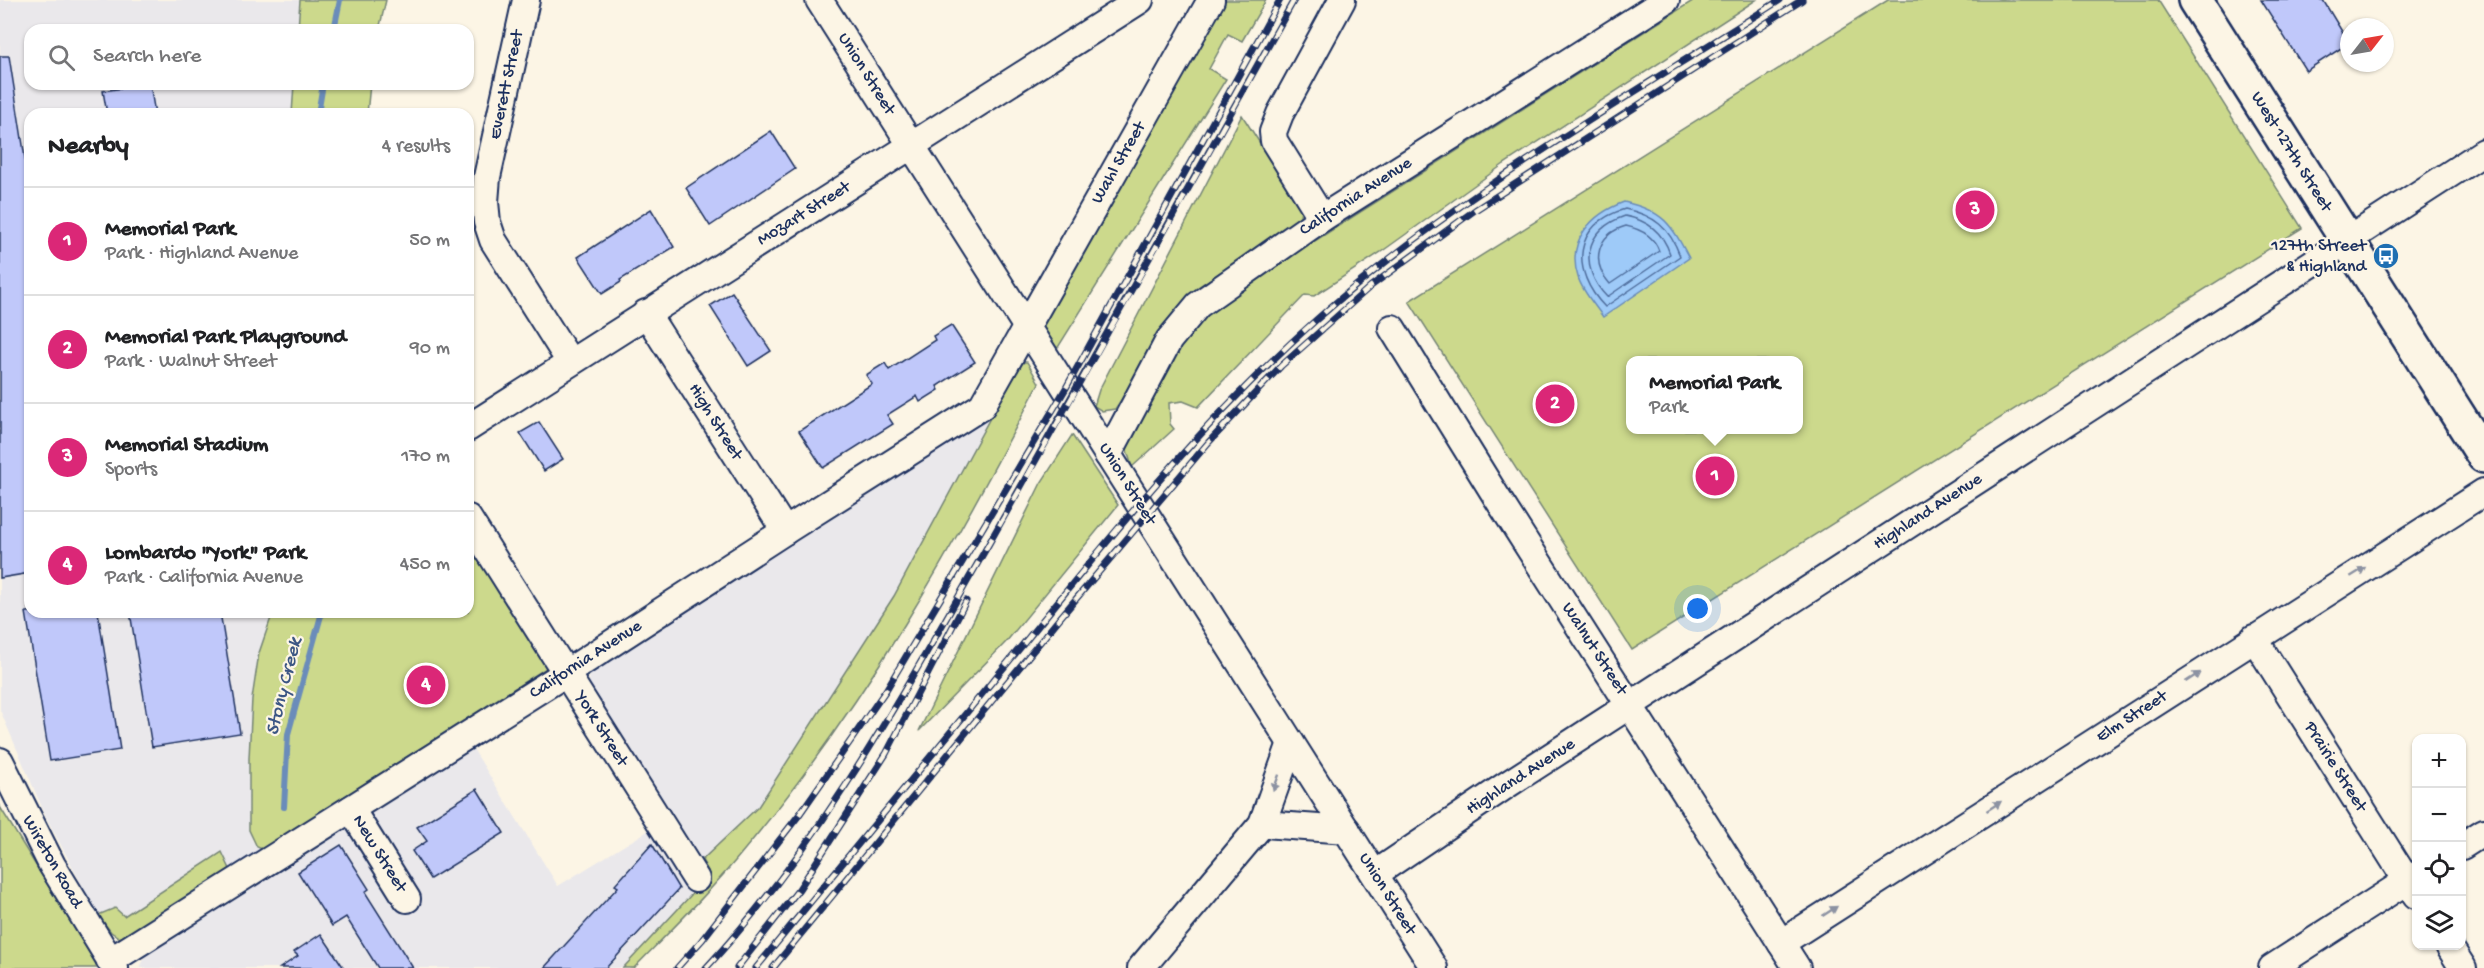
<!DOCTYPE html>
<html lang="en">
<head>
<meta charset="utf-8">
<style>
	:root { --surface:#fff; --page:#f2f2f2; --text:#202124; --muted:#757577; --line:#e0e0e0; --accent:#db2777 }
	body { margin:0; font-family:"Gochi Hand",sans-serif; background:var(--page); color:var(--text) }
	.controls { position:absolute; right:18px; bottom:18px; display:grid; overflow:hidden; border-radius:12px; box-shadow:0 2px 4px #0004 }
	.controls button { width:54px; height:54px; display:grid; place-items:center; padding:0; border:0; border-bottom:2px solid var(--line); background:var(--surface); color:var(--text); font:30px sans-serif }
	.compass { position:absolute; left:2340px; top:18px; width:54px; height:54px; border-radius:50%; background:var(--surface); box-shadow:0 2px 4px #0004; rotate:59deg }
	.you { position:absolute; left:1698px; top:609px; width:21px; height:21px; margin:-15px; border:4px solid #fff; border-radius:50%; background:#1a73e8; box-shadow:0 0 0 9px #1a73e833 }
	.badge { display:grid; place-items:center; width:39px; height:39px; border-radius:50%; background:var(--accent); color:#fff; font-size:20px; font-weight:700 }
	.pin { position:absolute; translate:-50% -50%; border:3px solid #fff; box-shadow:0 2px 6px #0006 }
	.popup { position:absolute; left:1626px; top:356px; width:177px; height:78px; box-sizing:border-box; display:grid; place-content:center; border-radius:12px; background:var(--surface); filter:drop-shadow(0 2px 4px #0005); font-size:20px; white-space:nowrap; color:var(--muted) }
	.popup b { font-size:22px; color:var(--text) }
	.popup::after { content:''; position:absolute; left:50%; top:100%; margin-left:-12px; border:12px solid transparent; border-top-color:var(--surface) }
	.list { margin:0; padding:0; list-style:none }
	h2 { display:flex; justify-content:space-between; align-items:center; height:78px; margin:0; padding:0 24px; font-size:26px }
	h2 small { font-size:20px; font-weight:400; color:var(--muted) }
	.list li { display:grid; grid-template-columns:39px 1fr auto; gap:18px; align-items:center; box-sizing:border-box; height:108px; padding:0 24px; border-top:2px solid var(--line) }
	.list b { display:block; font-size:22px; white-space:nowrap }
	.list p { margin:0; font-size:20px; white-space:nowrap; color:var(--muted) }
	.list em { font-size:20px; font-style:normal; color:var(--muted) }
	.icon { flex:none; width:33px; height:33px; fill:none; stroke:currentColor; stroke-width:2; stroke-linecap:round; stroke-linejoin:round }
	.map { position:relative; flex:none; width:2484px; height:968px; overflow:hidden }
	.search { position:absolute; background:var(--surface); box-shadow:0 2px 4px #0004; left:24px; top:24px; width:450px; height:66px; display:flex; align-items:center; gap:15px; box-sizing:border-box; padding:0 21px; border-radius:18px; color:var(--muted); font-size:22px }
	.panel { position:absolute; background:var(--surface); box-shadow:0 2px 4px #0004; left:24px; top:108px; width:450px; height:510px; border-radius:18px }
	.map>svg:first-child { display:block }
	.built { fill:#eae8eb }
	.green { fill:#ccd98c; stroke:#748475; stroke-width:1.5; fill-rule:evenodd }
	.water { fill:#9ecaf8; stroke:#6a8cba; stroke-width:1.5 }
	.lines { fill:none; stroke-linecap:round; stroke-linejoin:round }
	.shore { stroke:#4f6d9c; stroke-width:1.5 }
	.stream { stroke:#6a8cba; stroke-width:6 }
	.building { fill:#c0c8fa; stroke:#1b2f5e; stroke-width:1.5 }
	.minor-casing { stroke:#1b2f5e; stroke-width:30 }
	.major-casing { stroke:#1b2f5e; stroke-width:38 }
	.minor { stroke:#fcf5e5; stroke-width:26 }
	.major { stroke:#fcf5e5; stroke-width:33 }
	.rail-casing { stroke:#1b2f5e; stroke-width:7 }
	.rail { stroke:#fcf5e5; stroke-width:4.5; stroke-dasharray:14; stroke-linecap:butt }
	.oneway { fill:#8c92a2 }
	.labels { text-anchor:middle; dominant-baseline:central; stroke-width:4.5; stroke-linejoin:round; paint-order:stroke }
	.street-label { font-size:18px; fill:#1b2f5e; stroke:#fcf5e5 }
	.poi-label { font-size:18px; fill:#1b2f5e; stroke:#fcf5e5; text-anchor:end }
	.water-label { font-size:20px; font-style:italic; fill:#3c5684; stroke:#fcf5e5 }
</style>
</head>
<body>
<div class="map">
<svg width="2484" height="968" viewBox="0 0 2484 968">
	<rect width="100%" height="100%" fill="#fcf5e5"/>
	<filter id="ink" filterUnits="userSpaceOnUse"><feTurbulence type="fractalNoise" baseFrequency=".0167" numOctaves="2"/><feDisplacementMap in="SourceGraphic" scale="12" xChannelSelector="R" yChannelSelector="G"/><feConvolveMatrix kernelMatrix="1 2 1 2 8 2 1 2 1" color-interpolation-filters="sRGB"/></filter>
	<g filter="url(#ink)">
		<g class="built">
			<polygon points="0,0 300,0 298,30 30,30 30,84 294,84 292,114 30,114 30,612 273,612 259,653 252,699 249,758 248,812 252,840 257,847 262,849 230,869 222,853 123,916 115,908 98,915 47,819 0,710"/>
			<polygon points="992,416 894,596 758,807 702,860 589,682 590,672 600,664"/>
			<polygon points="472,747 558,886 651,829 691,895 623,968 139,968 147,951"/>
		</g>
		<g class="green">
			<polygon points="300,0 386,0 379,30 298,30"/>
			<polygon points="1224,0 1266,0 1242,41 1228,34 1209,69 1226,79 1057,349 1043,329 1044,318"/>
			<polygon points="1694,0 1756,0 1504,164 1381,252 1314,296 1305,295 1198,407 1183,401 1169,403 1170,424 1174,429 1132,467 1126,447 1169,354 1211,309 1300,245 1310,244"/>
			<path d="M 1888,0 L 2158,0 L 2302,228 L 1632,650 L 1409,301 ZM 1631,360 L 1799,360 L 1799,430 L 1631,430 Z"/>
			<polygon points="294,84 370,84 367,114 292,114"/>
			<polygon points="1242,115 1301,208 1300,216 1290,226 1198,287 1152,346 1124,396 1115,409 1102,411 1094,406 1099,390"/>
			<path d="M 1024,362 L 1027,362 L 1039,383 C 955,546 863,708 745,849 C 711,891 672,929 634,968 L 623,968 L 691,895 L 708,871 L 702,860 L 758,807 L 894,596 L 1017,368 Z"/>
			<polygon points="1072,435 1118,505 1006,642 919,731 1041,483"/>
			<polygon points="468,544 548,667 262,849 257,847 249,830 249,758 252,699 259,653 273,612 468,612"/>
			<polygon points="0,807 99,968 0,968"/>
			<polygon points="222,852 230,869 133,933 120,938 111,932 98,915 115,908 124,916"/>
		</g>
		<path class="water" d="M 1624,202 C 1664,211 1671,224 1689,258 L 1603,317 C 1595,305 1582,291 1578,277 C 1566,240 1592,214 1624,202 Z"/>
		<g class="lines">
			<g class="shore">
				<path d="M 1625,209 C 1654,215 1670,228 1680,256 L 1605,307 C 1570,271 1573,224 1625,209 Z"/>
				<path d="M 1625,216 C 1647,220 1663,232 1670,254 L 1607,297 C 1578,267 1584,230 1625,216 Z"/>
				<path d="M 1626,226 C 1640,229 1654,236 1659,251 L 1610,284 C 1590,262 1597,234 1626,226 Z"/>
			</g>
			<g class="stream">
				<polyline points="334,30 340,0"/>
				<polyline points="318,114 323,84"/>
				<polyline points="284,807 288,734 322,612"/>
			</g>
		</g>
		<g class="building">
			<polygon points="2261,0 2323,0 2349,43 2306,71"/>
			<polygon points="0,56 9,56 30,190 30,573 0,578"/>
			<polygon points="150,84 155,114 107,114 103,91"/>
			<polygon points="771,131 795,169 710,226 686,188"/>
			<polygon points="651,209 674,247 620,280 621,282 602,294 578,257"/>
			<polygon points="732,292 771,351 748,366 710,306"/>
			<polygon points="951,325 975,362 937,386 939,390 920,402 917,396 887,415 893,424 823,468 799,431 872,384 866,375 885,363 889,370 935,340 933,336"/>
			<polygon points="539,422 563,459 544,471 520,433"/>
			<polygon points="26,612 98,612 120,750 50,761"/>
			<polygon points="130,612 220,612 240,733 152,747"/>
			<polygon points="477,789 504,833 430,879 412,851 427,841 417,827"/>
			<polygon points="652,844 679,889 606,968 544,968 618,887 615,885"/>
			<polygon points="341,845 369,889 365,892 413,968 378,968 346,917 332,926 298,872"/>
			<polygon points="321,934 344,968 280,968 298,956 294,952"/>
		</g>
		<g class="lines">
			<g class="minor-casing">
				<g id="minor">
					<polyline points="526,0 487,177 485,202 487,222 493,240 570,362"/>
					<polyline points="819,0 1434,968"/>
					<polyline points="1322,218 1274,141 1273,132 1280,114 1342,0"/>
					<polyline points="646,313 785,531"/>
					<polyline points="1392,328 1496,496 1797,968"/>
					<polyline points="468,428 1140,0"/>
					<polyline points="1108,455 1169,340 1198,305 1322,218 1666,0"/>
					<polyline points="468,518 696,879"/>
					<polyline points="2254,638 2416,895"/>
					<polyline points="0,761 52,865 115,968"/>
					<polyline points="351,809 407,899"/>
					<polyline points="1262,824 1347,830"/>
					<polyline points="2462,846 2484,832"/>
					<polyline points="1375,874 1505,786 2484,152"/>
					<polyline points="1781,943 2484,492"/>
					<polyline points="2449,946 2463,968"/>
					<polyline points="110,961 566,673 785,531 982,406 1211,0"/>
					<polyline points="1141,968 1262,824 1291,743"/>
					<polyline points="2272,968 2416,875"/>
				</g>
			</g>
			<g class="major-casing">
				<polyline id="major" points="2195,0 2484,456"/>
			</g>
			<use href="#minor" class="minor"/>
			<use href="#major" class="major"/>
			<g class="rail-casing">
				<g id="rail">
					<polyline points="677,968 702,940 799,815 886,690 1066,388 1280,0"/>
					<path d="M 706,968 C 822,843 903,693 987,547 C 1091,365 1192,182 1294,0"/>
					<polyline points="737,968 799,889 886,754 966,601"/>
					<path d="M 756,968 C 847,858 938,747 1029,637 C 1119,526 1209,415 1316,320 C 1456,195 1623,101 1780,0"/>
					<polyline points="773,968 1059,619 1208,443 1281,366 1371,286 1475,210 1802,0"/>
				</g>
			</g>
			<use href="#rail" class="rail"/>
		</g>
		<defs><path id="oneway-solid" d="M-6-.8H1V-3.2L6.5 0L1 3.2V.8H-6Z" transform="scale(1.5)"/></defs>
		<g class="oneway">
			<use href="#oneway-solid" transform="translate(2358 572) rotate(-32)"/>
			<use href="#oneway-solid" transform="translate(2193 677) rotate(-33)"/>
			<use href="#oneway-solid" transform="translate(1276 783) rotate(110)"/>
			<use href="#oneway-solid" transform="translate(1994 806) rotate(-33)"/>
			<use href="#oneway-solid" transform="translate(1830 911) rotate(-33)"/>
		</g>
	</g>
	<defs>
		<g id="bus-disc" transform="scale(1.35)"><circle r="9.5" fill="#1f6fb2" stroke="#fcf5e5"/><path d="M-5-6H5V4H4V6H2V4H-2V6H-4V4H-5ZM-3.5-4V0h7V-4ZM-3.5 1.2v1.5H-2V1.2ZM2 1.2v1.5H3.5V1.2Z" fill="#fff"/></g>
	</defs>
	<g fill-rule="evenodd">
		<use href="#bus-disc" x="2386" y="256"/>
	</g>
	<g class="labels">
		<g class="street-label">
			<text transform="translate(866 74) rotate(58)">Union Street</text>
			<text transform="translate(507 85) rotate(-78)">Everett Street</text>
			<text transform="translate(2291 152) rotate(58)">West 127th Street</text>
			<text transform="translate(1119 163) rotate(-60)">Wahl Street</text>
			<text transform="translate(1356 197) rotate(-33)">California Avenue</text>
			<text transform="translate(804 214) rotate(-32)">Mozart Street</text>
			<text transform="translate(715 422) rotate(58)">High Street</text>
			<text transform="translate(1127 484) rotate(58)">Union Street</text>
			<text transform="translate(1928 512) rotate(-33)">Highland Avenue</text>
			<text transform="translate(1594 649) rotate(57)">Walnut Street</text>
			<text transform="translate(586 660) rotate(-33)">California Avenue</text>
			<text transform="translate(2132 717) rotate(-33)">Elm Street</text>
			<text transform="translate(601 729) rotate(58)">York Street</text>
			<text transform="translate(2335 767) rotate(58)">Prairie Street</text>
			<text transform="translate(1521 777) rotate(-33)">Highland Avenue</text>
			<text transform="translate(379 854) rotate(58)">New Street</text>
			<text transform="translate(52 862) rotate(60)">Wireton Road</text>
			<text transform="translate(1387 894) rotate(58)">Union Street</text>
		</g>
		<g class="poi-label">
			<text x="2366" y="246">127th Street<tspan x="2366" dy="21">&amp; Highland</tspan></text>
		</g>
		<g class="water-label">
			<text transform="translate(285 687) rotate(-76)">Stony Creek</text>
		</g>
	</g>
</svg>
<div class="controls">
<button>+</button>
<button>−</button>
<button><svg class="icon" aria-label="locate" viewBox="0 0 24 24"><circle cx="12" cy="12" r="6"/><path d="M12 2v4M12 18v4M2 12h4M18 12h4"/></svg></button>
<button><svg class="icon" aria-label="layers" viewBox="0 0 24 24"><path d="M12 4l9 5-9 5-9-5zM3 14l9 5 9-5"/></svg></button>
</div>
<svg class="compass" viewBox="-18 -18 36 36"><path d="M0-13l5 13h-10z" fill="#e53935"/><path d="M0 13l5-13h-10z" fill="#757577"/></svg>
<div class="you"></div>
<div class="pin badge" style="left:1715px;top:476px">1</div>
<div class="popup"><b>Memorial Park</b>Park</div>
<div class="pin badge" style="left:1555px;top:404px">2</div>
<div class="pin badge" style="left:1975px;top:210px">3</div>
<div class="pin badge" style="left:426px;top:685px">4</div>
<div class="search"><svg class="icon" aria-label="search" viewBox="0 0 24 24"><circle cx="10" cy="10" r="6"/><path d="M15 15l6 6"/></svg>Search here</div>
<section class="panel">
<h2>Nearby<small>4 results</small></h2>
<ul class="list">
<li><span class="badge">1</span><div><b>Memorial Park</b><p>Park · Highland Avenue</p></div><em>50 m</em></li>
<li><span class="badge">2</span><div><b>Memorial Park Playground</b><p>Park · Walnut Street</p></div><em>90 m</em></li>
<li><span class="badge">3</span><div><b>Memorial Stadium</b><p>Sports</p></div><em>170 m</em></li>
<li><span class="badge">4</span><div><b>Lombardo &quot;York&quot; Park</b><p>Park · California Avenue</p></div><em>450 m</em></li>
</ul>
</section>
</div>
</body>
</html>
